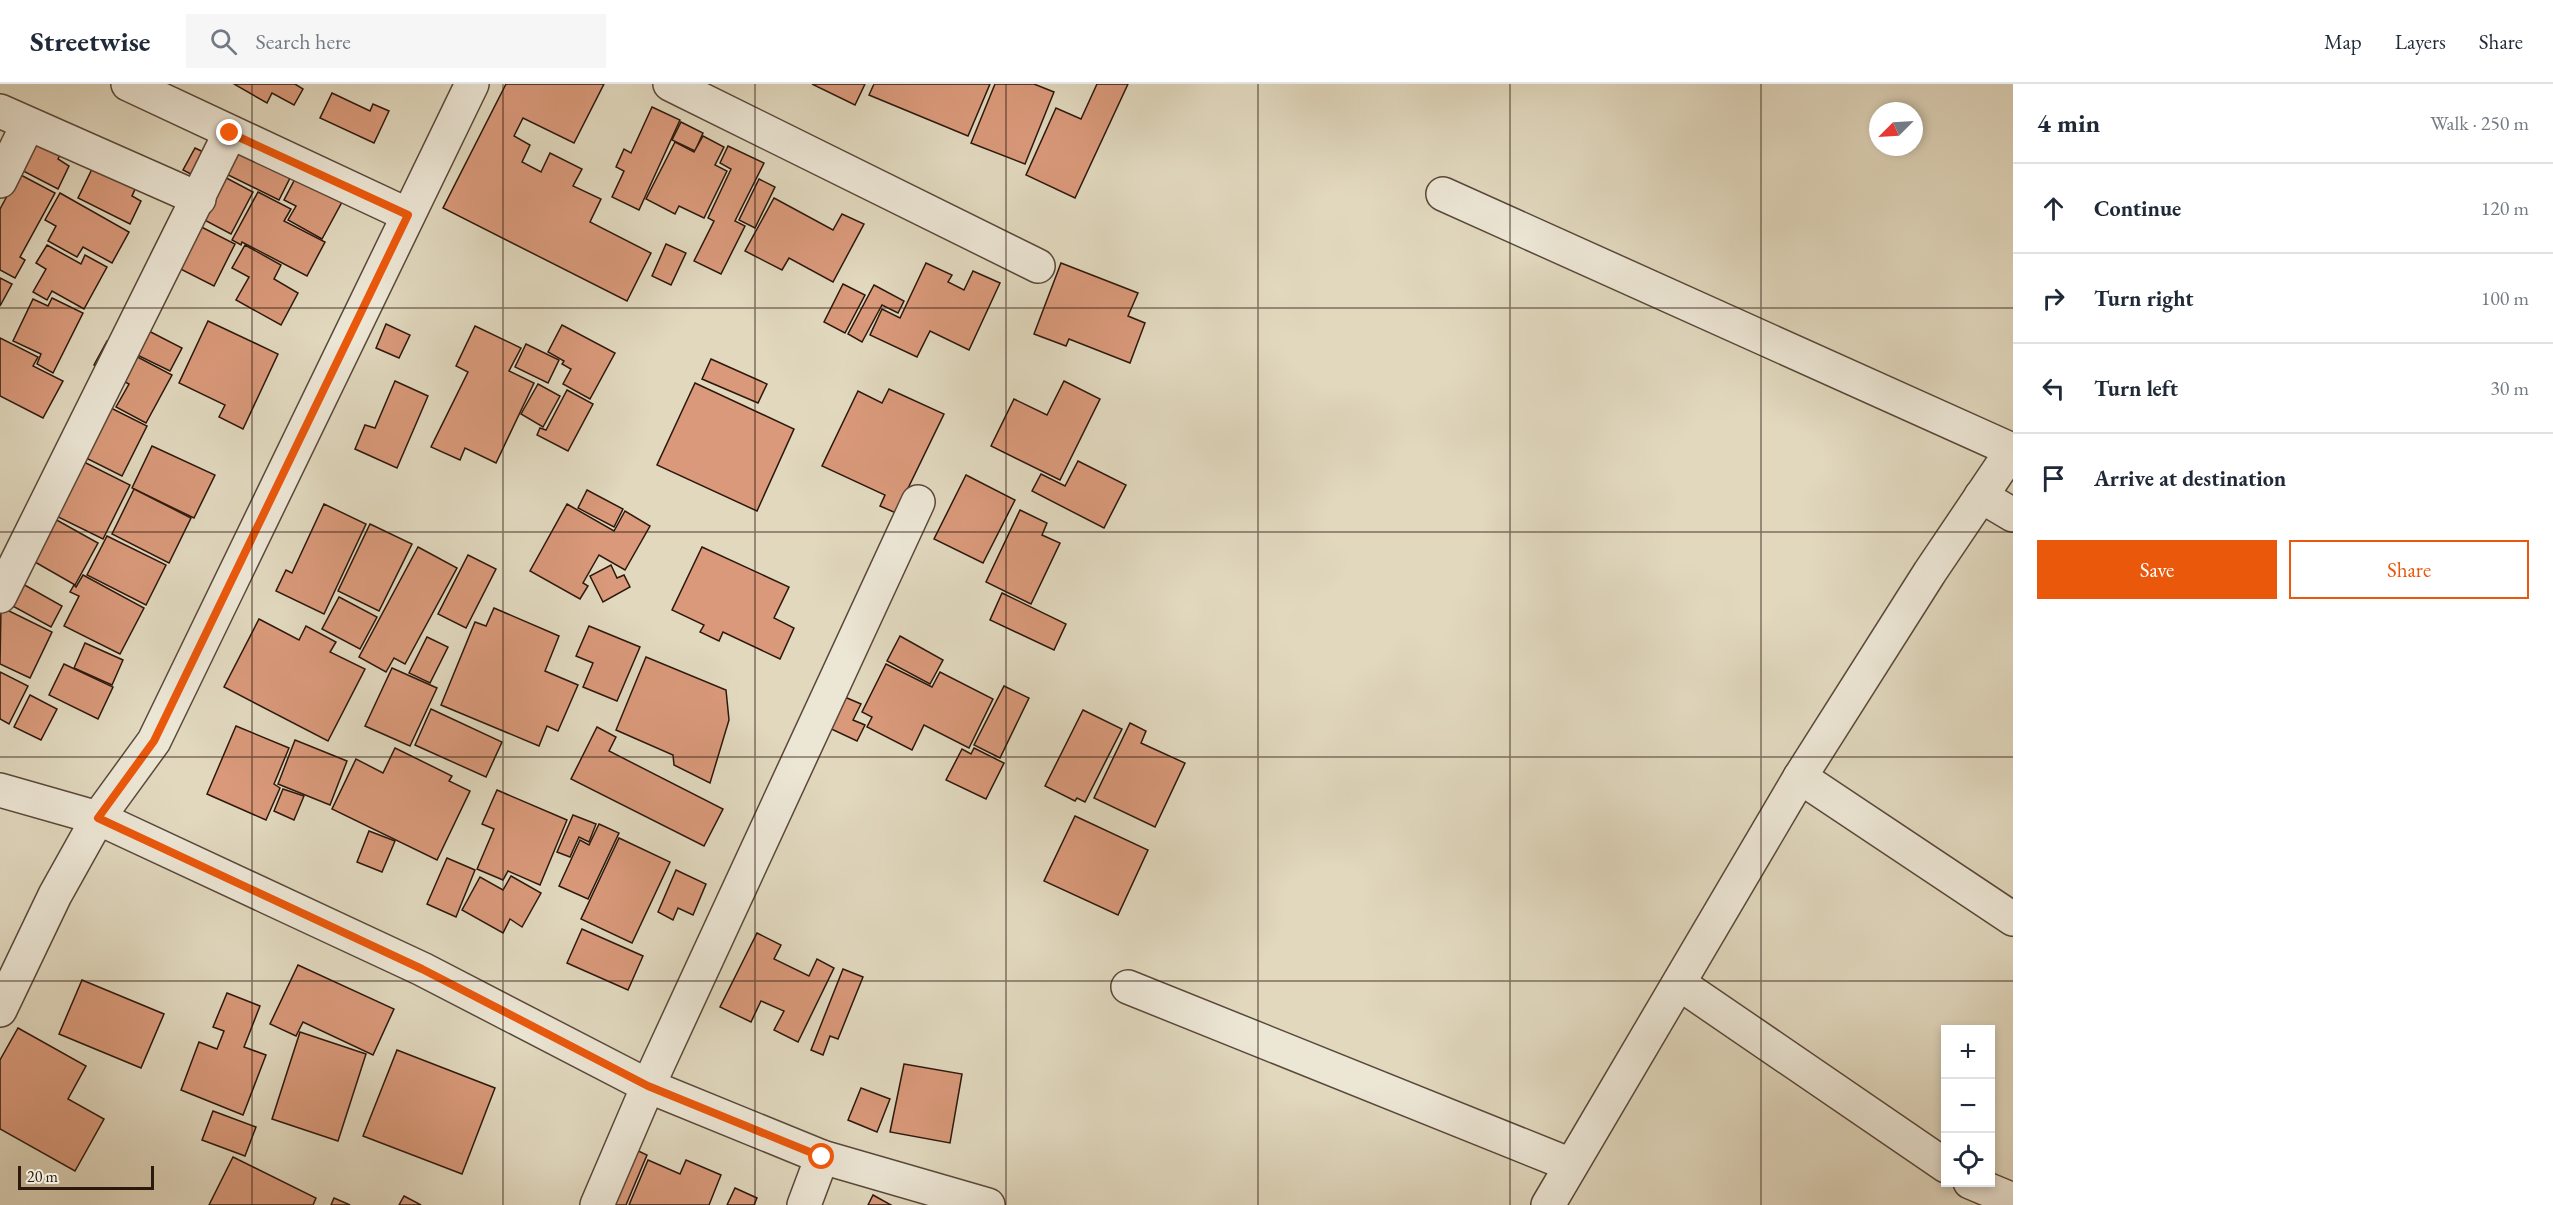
<!DOCTYPE html>
<html lang="en">
<head>
<meta charset="utf-8">
<style>
	:root { --surface:#fff; --page:#f6f6f7; --text:#1f2937; --muted:#747a83; --line:#e0e1e3; --accent:#ea580c }
	body { margin:0; font-family:"EB Garamond",serif; background:var(--page); color:var(--text) }
	.controls { position:absolute; right:18px; bottom:18px; display:grid; overflow:hidden; border-radius:0px; box-shadow:0 3px 9px #0003 }
	.controls button { width:54px; height:54px; display:grid; place-items:center; padding:0; border:0; border-bottom:2px solid var(--line); background:var(--surface); color:var(--text); font:30px sans-serif }
	.compass { position:absolute; left:1869px; top:18px; width:54px; height:54px; border-radius:50%; background:var(--surface); box-shadow:0 3px 9px #0003; rotate:246deg }
	.scale { position:absolute; left:18px; bottom:15px; width:136px; box-sizing:border-box; padding-left:6px; border:3px solid #2d180d; border-top:0; font-size:16px; line-height:21px; white-space:nowrap; color:#2d180d; -webkit-text-stroke:4px #ece6d5; paint-order:stroke }
	.stop { position:absolute; width:18px; height:18px; margin:-14px; border:4px solid #ea580c; border-radius:50%; background:#fff }
	.stop.end { background:#ea580c; border-color:#fff; box-shadow:0 2px 6px #0008 }
	.list { margin:0; padding:0; list-style:none }
	h2 { display:flex; justify-content:space-between; align-items:center; height:78px; margin:0; padding:0 24px; font-size:26px }
	h2 small { font-size:20px; font-weight:400; color:var(--muted) }
	.list li { display:grid; grid-template-columns:39px 1fr auto; gap:18px; align-items:center; box-sizing:border-box; height:90px; padding:0 24px; border-top:2px solid var(--line) }
	.list b { display:block; font-size:22px; white-space:nowrap }
	.list em { font-size:20px; font-style:normal; color:var(--muted) }
	.actions { display:flex; gap:12px; padding:18px 24px }
	.actions a { flex:1; padding:14px 0; border:2px solid var(--accent); border-radius:0px; text-align:center; font-size:21px; color:var(--accent) }
	.actions .main { background:var(--accent); color:#fff }
	.icon { flex:none; width:33px; height:33px; fill:none; stroke:currentColor; stroke-width:2; stroke-linecap:round; stroke-linejoin:round }
	.map { position:relative; flex:none; width:2013px; height:1121px; overflow:hidden }
	header { display:flex; align-items:center; gap:36px; box-sizing:border-box; height:84px; padding:0 30px; background:var(--surface); border-bottom:2px solid var(--line) }
	header strong { font-size:28px }
	nav { display:flex; gap:33px; margin-inline-start:auto; font-size:21px }
	.search { width:420px; height:54px; background:var(--page); display:flex; align-items:center; gap:15px; box-sizing:border-box; padding:0 21px; border-radius:0px; color:var(--muted); font-size:22px }
	main { display:flex }
	aside { flex:1; background:var(--surface) }
	.map>svg:first-child { display:block }
	.building { fill:#d9997a; stroke:#2d180d; stroke-width:1.5 }
	.lines { fill:none; stroke-linecap:round; stroke-linejoin:round }
	.street-casing { stroke:#5a4839; stroke-width:36 }
	.street { stroke:#ece6d5; stroke-width:33 }
	.route { stroke:#ea580c; stroke-width:8 }
	.grid { fill:none; stroke:#2d180d; stroke-width:1.5; stroke-opacity:0.55 }
</style>
</head>
<body>
<header>
<strong>Streetwise</strong>
<div class="search"><svg class="icon" aria-label="search" viewBox="0 0 24 24"><circle cx="10" cy="10" r="6"/><path d="M15 15l6 6"/></svg>Search here</div>
<nav><a>Map</a><a>Layers</a><a>Share</a></nav>
</header>
<main>
<div class="map">
<svg width="2013" height="1121" viewBox="0 0 2013 1121">
	<rect width="100%" height="100%" fill="#e1d8be"/>
	<filter id="stains"><feTurbulence type="fractalNoise" baseFrequency=".00333" numOctaves="4"/><feColorMatrix values="0 0 0 0 .2 0 0 0 0 .09 0 0 0 0 .02 0 0 0 .5 -.17"/></filter>
	<radialGradient id="worn" r=".72"><stop offset=".6" stop-color="#630" stop-opacity="0"/><stop offset="1" stop-color="#630" stop-opacity=".3"/></radialGradient>
	<g class="building">
		<polygon points="234,0 295,0 303,5 294,21 272,9 267,19"/>
		<polygon points="506,0 604,0 574,59 523,34 514,52 530,61 522,78 541,88 550,69 582,85 573,102 601,115 590,138 651,169 627,217 443,124"/>
		<polygon points="812,0 865,0 855,21"/>
		<polygon points="874,0 990,0 968,52 869,11"/>
		<polygon points="995,0 1034,0 1054,8 1025,80 971,59"/>
		<polygon points="1097,0 1128,0 1075,114 1026,91 1056,24 1081,35"/>
		<polygon points="332,9 370,27 373,20 389,27 374,59 320,34"/>
		<polygon points="652,23 680,36 639,126 612,113 624,87 616,83 624,65 631,69"/>
		<polygon points="681,38 703,49 695,67 672,56"/>
		<polygon points="73,46 58,75 69,82 58,105 0,75"/>
		<polygon points="703,52 724,63 715,81 727,87 704,134 679,122 675,130 646,115 675,58 694,68"/>
		<polygon points="231,59 292,90 279,116 218,86"/>
		<polygon points="728,62 764,79 735,137 745,142 721,190 694,177 714,137 708,134 731,85 720,79"/>
		<polygon points="195,64 214,73 202,96 183,86"/>
		<polygon points="94,81 137,101 132,112 141,117 130,140 78,114"/>
		<polygon points="217,89 253,108 231,150 176,121"/>
		<polygon points="19,90 55,109 20,173 25,176 15,194 0,186 0,125"/>
		<polygon points="296,93 342,118 322,155 288,136 296,122 284,116"/>
		<polygon points="759,95 775,103 755,144 739,136"/>
		<polygon points="258,108 291,125 284,137 325,158 307,192 242,158 241,161 232,156"/>
		<polygon points="60,109 129,148 112,179 83,163 77,173 48,157 56,142 45,136"/>
		<polygon points="774,114 833,146 842,130 864,140 833,198 789,174 782,186 745,167"/>
		<polygon points="172,128 235,160 214,202 151,170"/>
		<polygon points="666,160 686,169 671,201 652,192"/>
		<polygon points="47,161 81,180 85,171 107,183 84,225 52,207 47,216 33,208 46,185 36,179"/>
		<polygon points="245,161 281,181 274,195 298,209 281,241 236,216 249,193 232,184"/>
		<polygon points="926,179 952,191 948,198 964,206 973,187 1000,199 969,266 930,247 917,273 870,251 882,225 900,234"/>
		<polygon points="1061,179 1138,209 1128,232 1145,239 1130,279 1069,255 1066,262 1034,250"/>
		<polygon points="0,194 12,200 0,222"/>
		<polygon points="843,200 865,211 845,249 824,238"/>
		<polygon points="874,201 904,217 898,229 882,221 862,258 848,250"/>
		<polygon points="52,214 83,229 53,289 37,280 41,270 13,257 33,215 48,222"/>
		<polygon points="208,237 278,270 243,345 219,333 225,321 179,299"/>
		<polygon points="386,240 410,251 399,274 376,264"/>
		<polygon points="562,241 615,269 590,315 563,300 571,285 562,280 564,277 548,268"/>
		<polygon points="475,242 521,264 509,287 534,299 496,379 465,364 460,376 431,363 468,288 456,282"/>
		<polygon points="141,243 182,264 170,287 129,267"/>
		<polygon points="0,254 38,273 33,282 63,297 43,334 0,312"/>
		<polygon points="107,257 172,291 146,339 116,323 129,300 94,281"/>
		<polygon points="526,260 559,276 548,299 515,283"/>
		<polygon points="711,275 767,300 758,319 702,295"/>
		<polygon points="395,297 428,312 397,384 355,365 365,341 375,344"/>
		<polygon points="1064,297 1100,315 1060,396 991,362 1014,315 1047,331"/>
		<polygon points="695,299 794,345 757,427 657,381"/>
		<polygon points="538,300 560,312 543,343 521,330"/>
		<polygon points="889,305 944,330 896,429 880,422 885,411 822,382 858,307 882,319"/>
		<polygon points="567,306 593,320 568,367 537,351 540,344 546,346"/>
		<polygon points="87,312 147,342 122,392 62,362"/>
		<polygon points="152,362 215,391 194,434 132,404"/>
		<polygon points="64,368 130,401 103,455 36,422"/>
		<polygon points="1078,377 1126,401 1104,444 1032,407 1041,390 1065,402"/>
		<polygon points="966,391 1015,416 983,479 934,455"/>
		<polygon points="134,405 191,434 169,479 112,450"/>
		<polygon points="587,406 623,425 614,443 578,424"/>
		<polygon points="324,420 366,440 324,530 276,507 286,486 292,489"/>
		<polygon points="567,420 614,447 625,427 650,442 625,486 599,471 583,499 588,502 580,515 530,487"/>
		<polygon points="37,425 98,459 75,501 28,474"/>
		<polygon points="1020,426 1047,439 1042,451 1060,459 1031,520 986,498"/>
		<polygon points="370,440 412,460 379,527 338,507"/>
		<polygon points="107,452 166,481 146,521 87,491"/>
		<polygon points="418,463 457,484 405,580 394,574 386,588 359,573"/>
		<polygon points="702,463 789,503 774,534 794,544 780,575 723,548 719,557 700,548 704,541 672,526"/>
		<polygon points="468,471 496,485 466,544 438,530"/>
		<polygon points="611,481 617,494 624,491 630,503 603,518 590,492"/>
		<polygon points="83,491 144,524 120,570 64,542 79,512 70,508 74,501 76,503"/>
		<polygon points="21,499 62,522 51,543 9,520"/>
		<polygon points="1002,509 1066,540 1054,566 990,536"/>
		<polygon points="339,513 377,533 360,565 322,545"/>
		<polygon points="1,523 52,548 30,594 0,580"/>
		<polygon points="494,524 559,552 545,587 578,601 558,647 547,642 539,662 441,621 475,538 486,542"/>
		<polygon points="259,535 299,556 306,542 336,558 330,568 365,585 328,657 224,603"/>
		<polygon points="589,542 640,563 617,617 583,603 593,579 576,572"/>
		<polygon points="900,552 943,576 930,600 887,577"/>
		<polygon points="427,553 448,563 430,599 409,589"/>
		<polygon points="85,559 123,576 112,601 74,584"/>
		<polygon points="646,573 726,606 729,636 710,699 674,681 673,671 616,646"/>
		<polygon points="64,580 113,603 98,635 49,611"/>
		<polygon points="886,580 932,603 940,588 993,615 969,664 924,641 912,666 867,643 872,633 862,628"/>
		<polygon points="392,584 437,604 410,662 365,642"/>
		<polygon points="0,588 28,602 9,640 0,635"/>
		<polygon points="1004,602 1029,614 1000,674 974,661"/>
		<polygon points="826,605 861,620 853,636 865,641 857,657 812,636"/>
		<polygon points="30,611 57,625 41,656 14,643"/>
		<polygon points="431,625 502,658 486,693 415,661"/>
		<polygon points="1083,626 1122,645 1085,718 1077,714 1075,717 1045,702"/>
		<polygon points="1130,639 1146,647 1141,659 1185,679 1155,743 1094,714"/>
		<polygon points="236,642 289,664 274,700 280,704 266,736 207,710"/>
		<polygon points="597,643 616,653 609,667 723,725 704,762 571,695"/>
		<polygon points="295,656 347,677 330,721 278,700"/>
		<polygon points="395,664 452,692 449,697 470,707 437,776 332,725 356,675 383,689"/>
		<polygon points="974,664 1004,679 986,715 946,696 962,665 971,670"/>
		<polygon points="283,705 304,712 294,736 274,727"/>
		<polygon points="497,706 567,736 540,801 508,787 503,796 477,785 494,745 482,740"/>
		<polygon points="573,731 596,740 589,758 579,753 570,773 557,768"/>
		<polygon points="1075,732 1148,766 1118,831 1044,797"/>
		<polygon points="599,740 619,749 588,815 559,802 580,756 589,761"/>
		<polygon points="369,747 395,757 382,788 357,778"/>
		<polygon points="619,754 670,778 632,859 581,835"/>
		<polygon points="447,774 475,786 456,833 427,820"/>
		<polygon points="676,786 706,800 693,831 678,824 673,836 658,828"/>
		<polygon points="511,792 541,809 522,843 510,835 503,849 462,826 480,793 503,806"/>
		<polygon points="582,845 643,872 628,906 567,879"/>
		<polygon points="757,849 781,861 774,875 809,892 817,875 834,884 798,958 774,946 784,927 761,917 751,938 720,923"/>
		<polygon points="298,881 394,925 373,971 303,938 296,952 270,940"/>
		<polygon points="843,885 863,893 838,955 830,952 823,971 811,966"/>
		<polygon points="82,896 164,930 141,984 59,950"/>
		<polygon points="227,909 260,922 244,963 266,971 243,1031 181,1006 199,958 217,965 224,947 213,943"/>
		<polygon points="18,944 86,982 68,1015 104,1035 75,1087 0,1045 0,976"/>
		<polygon points="300,948 366,970 338,1057 272,1035"/>
		<polygon points="397,966 495,1004 462,1090 363,1052"/>
		<polygon points="904,980 962,990 950,1059 890,1048"/>
		<polygon points="861,1004 890,1015 877,1048 848,1036"/>
		<polygon points="213,1027 256,1043 245,1072 202,1056"/>
		<polygon points="632,1064 647,1071 626,1121 609,1121"/>
		<polygon points="233,1073 316,1114 313,1121 209,1121"/>
		<polygon points="648,1076 680,1090 686,1076 721,1091 709,1121 629,1121"/>
		<polygon points="735,1104 757,1114 754,1121 727,1121"/>
		<polygon points="873,1111 891,1121 868,1121"/>
		<polygon points="404,1112 421,1121 399,1121"/>
		<polygon points="334,1114 350,1121 331,1121"/>
	</g>
	<g class="lines">
		<g class="street-casing">
			<g id="street">
				<polyline points="128,0 408,131"/>
				<polyline points="670,0 1038,182"/>
				<polyline points="0,27 199,115"/>
				<polyline points="0,97 28,40"/>
				<polyline points="1443,110 2012,366"/>
				<polyline points="1981,412 2013,431"/>
				<polyline points="0,512 230,49"/>
				<polyline points="1800,693 2013,835"/>
				<polyline points="0,706 98,734 422,885 648,1002 822,1073 988,1121"/>
				<polyline points="1680,900 1946,1082"/>
				<polyline points="1128,903 1571,1081"/>
				<polyline points="0,926 55,811 98,734 154,657 472,0"/>
				<polyline points="1970,1098 2013,1116"/>
				<polyline points="597,1121 648,1002 918,418"/>
				<polyline points="804,1121 822,1073"/>
				<polyline points="1548,1121 1800,693 1930,488 2013,365"/>
			</g>
		</g>
		<use href="#street" class="street"/>
	</g>
	<g class="lines">
		<polyline class="route" points="230,49 408,131 154,657 98,734 422,885 648,1002 822,1073"/>
	</g>
	<path class="grid" d="M 252,0 L 252,1121M 503,0 L 503,1121M 755,0 L 755,1121M 1006,0 L 1006,1121M 1258,0 L 1258,1121M 1510,0 L 1510,1121M 1761,0 L 1761,1121M 0,224 L 2013,224M 0,448 L 2013,448M 0,673 L 2013,673M 0,897 L 2013,897"/>
	<rect width="100%" height="100%" filter="url(#stains)"/>
	<rect width="100%" height="100%" fill="url(#worn)"/>
</svg>
<div class="controls">
<button>+</button>
<button>−</button>
<button><svg class="icon" aria-label="locate" viewBox="0 0 24 24"><circle cx="12" cy="12" r="6"/><path d="M12 2v4M12 18v4M2 12h4M18 12h4"/></svg></button>
</div>
<svg class="compass" viewBox="-18 -18 36 36"><path d="M0-13l5 13h-10z" fill="#e53935"/><path d="M0 13l5-13h-10z" fill="#747a83"/></svg>
<div class="scale">20 m</div>
<div class="stop" style="left:822px;top:1073px"></div>
<div class="stop end" style="left:230px;top:49px"></div>
</div>
<aside>
<h2>4 min<small>Walk · 250 m</small></h2>
<ul class="list">
<li><svg class="icon" aria-label="ahead" viewBox="0 0 24 24"><path d="M12 20V5M6 11l6-6 6 6"/></svg><div><b>Continue</b></div><em>120 m</em></li>
<li><svg class="icon" aria-label="right" viewBox="0 0 24 24"><path d="M7 20v-9h11M14 6l5 5-5 5"/></svg><div><b>Turn right</b></div><em>100 m</em></li>
<li><svg class="icon" aria-label="left" viewBox="0 0 24 24"><path d="M17 20v-9H6M10 6l-5 5 5 5"/></svg><div><b>Turn left</b></div><em>30 m</em></li>
<li><svg class="icon" aria-label="arrive" viewBox="0 0 24 24"><path d="M6 21V4h12l-3 4 3 4H6"/></svg><div><b>Arrive at destination</b></div></li>
</ul>
<div class="actions"><a class="main">Save</a><a>Share</a></div>
</aside>
</main>
</body>
</html>
